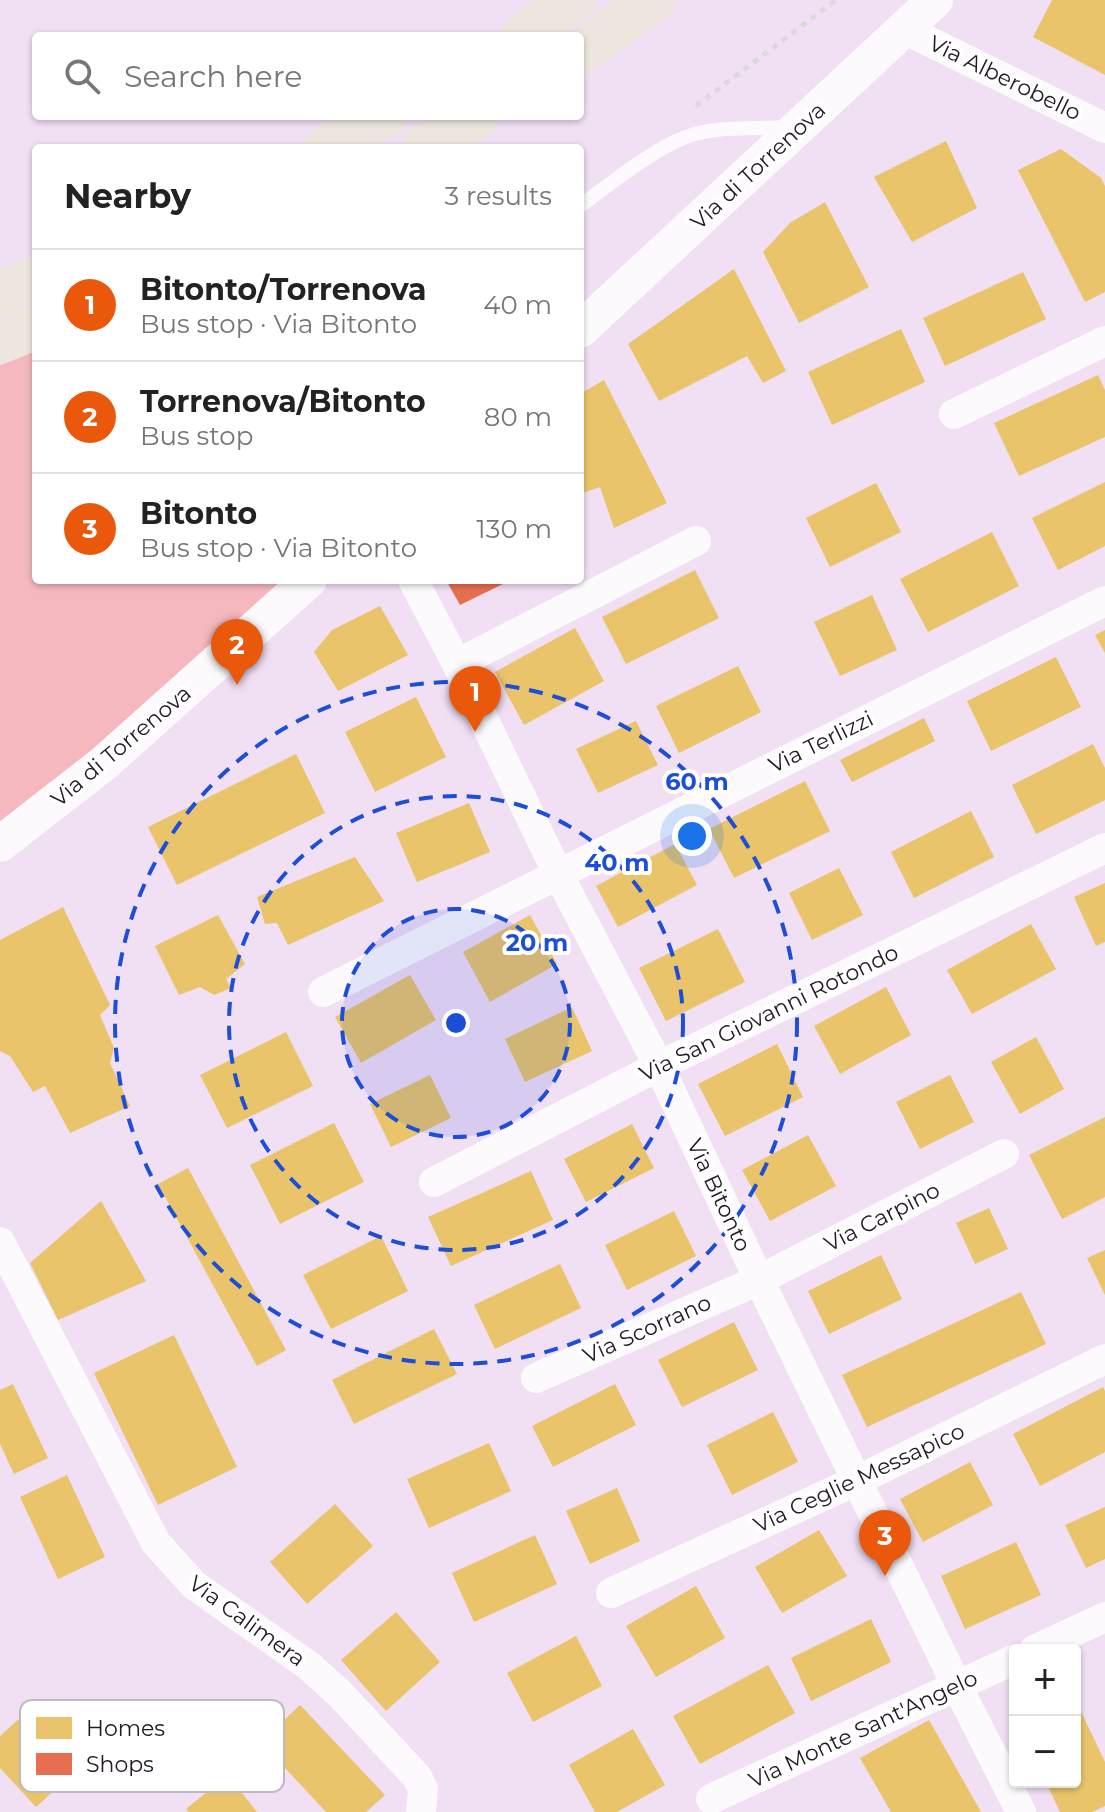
<!DOCTYPE html>
<html lang="en">
<head>
<meta charset="utf-8">
<style>
	:root { --surface:#fff; --page:#f2f2f2; --text:#222; --muted:#767676; --line:#e0e0e0; --accent:#ea580c }
	body { margin:0; font-family:Montserrat,sans-serif; background:var(--page); color:var(--text) }
	.controls { position:absolute; right:24px; bottom:24px; display:grid; overflow:hidden; border-radius:8px; box-shadow:0 2px 6px #0004 }
	.controls button { width:72px; height:72px; display:grid; place-items:center; padding:0; border:0; border-bottom:2px solid var(--line); background:var(--surface); color:var(--text); font:40px sans-serif }
	.you { position:absolute; left:692px; top:836px; width:28px; height:28px; margin:-20px; border:6px solid #fff; border-radius:50%; background:#1a73e8; box-shadow:0 0 0 12px #1a73e833 }
	.badge { display:grid; place-items:center; width:52px; height:52px; border-radius:50%; background:var(--accent); color:#fff; font-size:26px; font-weight:700 }
	.pin { position:absolute; translate:-50% -66px; filter:drop-shadow(0 2px 4px #0008) }
	.pin::after { content:''; position:absolute; top:42px; width:28px; height:24px; background:inherit; clip-path:polygon(0 0,100% 0,50% 100%) }
	.list { margin:0; padding:0; list-style:none }
	h2 { display:flex; justify-content:space-between; align-items:center; height:104px; margin:0; padding:0 32px; font-size:34px }
	h2 small { font-size:26px; font-weight:400; color:var(--muted) }
	.list li { display:grid; grid-template-columns:52px 1fr auto; gap:24px; align-items:center; box-sizing:border-box; height:112px; padding:0 32px; border-top:2px solid var(--line) }
	.list b { display:block; font-size:30px; white-space:nowrap }
	.list p { margin:0; font-size:26px; white-space:nowrap; color:var(--muted) }
	.list em { font-size:26px; font-style:normal; color:var(--muted) }
	.icon { flex:none; width:44px; height:44px; fill:none; stroke:currentColor; stroke-width:2; stroke-linecap:round; stroke-linejoin:round }
	.map { position:relative; flex:none; width:1105px; height:1812px; overflow:hidden }
	.search { position:absolute; background:var(--surface); box-shadow:0 2px 6px #0004; left:32px; top:32px; width:552px; height:88px; display:flex; align-items:center; gap:20px; box-sizing:border-box; padding:0 28px; border-radius:8px; color:var(--muted); font-size:30px }
	.panel { position:absolute; background:var(--surface); box-shadow:0 2px 6px #0004; left:32px; top:144px; width:552px; height:440px; border-radius:8px }
	.map>svg:first-child { display:block }
	.green { fill:#f4b8be }
	.homes { fill:#e9c46a }
	.shops { fill:#e76f51 }
	.lines { fill:none; stroke-linecap:round; stroke-linejoin:round }
	.path { stroke:#ddd8de; stroke-width:5; stroke-dasharray:6 6; stroke-linecap:butt }
	.service { stroke:#fdfafd; stroke-width:14 }
	.minor { stroke:#fdfafd; stroke-width:30 }
	.tertiary { stroke:#fdfafd; stroke-width:36 }
	.primary { stroke:#ede6df; stroke-width:44 }
	.ring { fill:none; stroke:#1d4ed8; stroke-width:4; stroke-dasharray:14 10 }
	.labels { text-anchor:middle; dominant-baseline:central; stroke-width:8; stroke-linejoin:round; paint-order:stroke }
	.street-label { font-size:22px; fill:#231825; stroke:#fff }
	.key { fill:#fff; stroke:#bdbabe; stroke-width:2 }
	.key-label { font-size:22px; fill:#231825 }
	.centre { fill:#1d4ed8; stroke:#fff; stroke-width:4 }
	.ring-label { font-size:24px; text-anchor:middle; font-weight:bold; fill:#1d4ed8; stroke:#fff; stroke-width:8; stroke-linejoin:round; paint-order:stroke }
</style>
</head>
<body>
<div class="map">
<svg width="1105" height="1812" viewBox="0 0 1105 1812">
	<rect width="100%" height="100%" fill="#f1dff3"/>
	<polygon class="green" points="36,351 36,580 309,580 0,844 0,365"/>
	<g class="homes">
		<polygon points="1052,0 1105,0 1105,75 1033,37"/>
		<polygon points="946,141 977,208 912,242 874,177"/>
		<polygon points="1061,149 1101,178 1105,186 1105,292 1085,302 1018,170"/>
		<polygon points="825,202 869,287 799,323 763,252 790,223"/>
		<polygon points="734,269 786,371 763,383 747,356 659,401 628,344"/>
		<polygon points="1023,272 1046,319 945,366 923,318"/>
		<polygon points="901,329 925,382 832,425 808,372"/>
		<polygon points="1098,375 1105,390 1105,437 1019,476 994,423"/>
		<polygon points="604,380 667,503 614,528 600,487 580,494 580,394"/>
		<polygon points="1105,482 1105,546 1058,570 1032,518"/>
		<polygon points="876,483 901,532 830,567 806,518"/>
		<polygon points="992,532 1019,586 928,632 900,579"/>
		<polygon points="695,570 719,618 626,664 602,617"/>
		<polygon points="872,595 897,650 840,676 814,622"/>
		<polygon points="380,606 408,655 338,691 314,652 332,630"/>
		<polygon points="575,628 604,681 524,725 495,672"/>
		<polygon points="1105,630 1105,653 1095,635"/>
		<polygon points="1056,657 1081,707 991,751 967,701"/>
		<polygon points="738,666 761,712 679,753 656,706"/>
		<polygon points="416,697 446,757 375,792 345,732"/>
		<polygon points="924,718 935,741 852,782 840,760"/>
		<polygon points="636,721 658,765 598,793 576,749"/>
		<polygon points="1093,744 1105,768 1105,800 1036,834 1012,785"/>
		<polygon points="296,754 325,813 177,885 148,827"/>
		<polygon points="805,781 830,831 734,878 709,829"/>
		<polygon points="469,803 490,852 417,882 396,833"/>
		<polygon points="971,811 994,857 914,898 891,852"/>
		<polygon points="675,844 697,885 618,927 596,886"/>
		<polygon points="355,857 384,901 288,945 277,923 265,924 257,897"/>
		<polygon points="839,868 863,915 812,940 789,893"/>
		<polygon points="1105,883 1105,942 1096,946 1074,897"/>
		<polygon points="63,907 110,1005 100,1015 114,1048 110,1063 130,1106 70,1133 45,1086 33,1092 10,1056 0,1051 0,940"/>
		<polygon points="218,915 245,964 226,979 231,988 214,995 200,987 179,995 155,946"/>
		<polygon points="530,915 557,964 490,1002 463,952"/>
		<polygon points="1031,924 1056,969 972,1014 947,970"/>
		<polygon points="718,929 745,982 666,1021 639,968"/>
		<polygon points="410,975 436,1020 361,1063 335,1017"/>
		<polygon points="886,987 911,1035 840,1074 814,1026"/>
		<polygon points="572,1007 592,1051 525,1082 505,1039"/>
		<polygon points="286,1032 313,1086 227,1128 200,1075"/>
		<polygon points="1036,1037 1064,1089 1020,1114 991,1062"/>
		<polygon points="777,1044 803,1097 725,1136 698,1084"/>
		<polygon points="430,1075 451,1118 391,1147 370,1104"/>
		<polygon points="950,1075 974,1122 920,1149 896,1102"/>
		<polygon points="1105,1117 1105,1197 1062,1219 1029,1155"/>
		<polygon points="334,1123 364,1182 280,1224 250,1165"/>
		<polygon points="632,1124 654,1168 586,1202 564,1159"/>
		<polygon points="808,1135 836,1186 770,1221 742,1170"/>
		<polygon points="188,1168 286,1350 257,1366 158,1184"/>
		<polygon points="531,1171 553,1220 451,1266 428,1217"/>
		<polygon points="101,1201 146,1281 58,1320 30,1263"/>
		<polygon points="989,1208 1008,1249 975,1264 956,1223"/>
		<polygon points="674,1211 696,1256 627,1290 605,1245"/>
		<polygon points="381,1236 408,1291 331,1329 303,1275"/>
		<polygon points="1105,1250 1105,1295 1087,1258"/>
		<polygon points="881,1255 902,1299 829,1334 808,1291"/>
		<polygon points="560,1264 581,1308 495,1349 474,1305"/>
		<polygon points="1021,1292 1046,1344 867,1427 842,1375"/>
		<polygon points="734,1322 758,1370 682,1407 658,1360"/>
		<polygon points="434,1329 457,1374 354,1424 332,1380"/>
		<polygon points="174,1335 237,1467 158,1505 94,1373"/>
		<polygon points="13,1384 48,1458 14,1474 0,1444 0,1390"/>
		<polygon points="615,1384 636,1425 553,1467 532,1426"/>
		<polygon points="1103,1387 1105,1391 1105,1452 1040,1486 1013,1434"/>
		<polygon points="773,1412 798,1462 732,1495 707,1445"/>
		<polygon points="489,1443 511,1491 429,1528 407,1479"/>
		<polygon points="970,1462 993,1505 923,1542 900,1499"/>
		<polygon points="67,1475 105,1557 58,1579 20,1497"/>
		<polygon points="617,1488 640,1541 590,1564 566,1511"/>
		<polygon points="335,1504 373,1546 307,1604 270,1562"/>
		<polygon points="1105,1507 1105,1559 1086,1568 1065,1525"/>
		<polygon points="819,1530 847,1576 782,1613 755,1567"/>
		<polygon points="535,1535 557,1584 474,1622 452,1573"/>
		<polygon points="1016,1542 1041,1595 965,1629 941,1576"/>
		<polygon points="696,1586 725,1638 656,1677 626,1626"/>
		<polygon points="396,1612 440,1662 386,1711 341,1660"/>
		<polygon points="871,1619 891,1662 811,1701 791,1658"/>
		<polygon points="576,1636 602,1686 533,1722 507,1673"/>
		<polygon points="768,1665 795,1713 700,1764 673,1716"/>
		<polygon points="1075,1699 1105,1762 1105,1806 1092,1812 1060,1812 1046,1782 1075,1782"/>
		<polygon points="300,1705 385,1795 366,1812 326,1812 261,1742"/>
		<polygon points="19,1719 71,1775 36,1807 0,1768 0,1736"/>
		<polygon points="929,1720 981,1812 891,1812 860,1758"/>
		<polygon points="633,1729 665,1785 617,1812 595,1812 569,1765"/>
		<polygon points="228,1775 257,1812 189,1812 186,1809"/>
	</g>
	<polygon class="shops" points="446,580 511,580 460,605"/>
	<g class="lines">
		<polyline class="path" points="696,106 836,0"/>
		<path class="service" d="M 580,206 C 611,183 659,144 695,134 C 724,126 758,129 788,127"/>
		<g class="minor">
			<polyline points="904,29 1105,128"/>
			<polyline points="954,414 1105,341"/>
			<polyline points="413,580 457,664 558,874 659,1066 759,1280 957,1686 1021,1812"/>
			<polyline points="457,664 696,541"/>
			<polyline points="323,992 1105,601"/>
			<polyline points="434,1182 659,1066 1105,848"/>
			<polyline points="0,1242 156,1543 194,1585 309,1666 340,1694 417,1777 423,1789 421,1812"/>
			<polyline points="536,1378 759,1280 1004,1154"/>
			<polyline points="611,1593 858,1480 1105,1359"/>
			<polyline points="1034,1650 1105,1617"/>
			<polyline points="711,1799 1015,1659"/>
		</g>
		<g class="tertiary">
			<polyline points="580,330 935,0"/>
			<polyline points="0,844 103,764 309,580"/>
		</g>
		<g class="primary">
			<polyline points="522,36 574,0"/>
			<polyline points="580,53 653,0"/>
			<polyline points="325,148 385,116"/>
			<polyline points="423,148 478,116"/>
			<polyline points="0,293 36,278"/>
			<polyline points="0,342 36,327"/>
		</g>
	</g>
	<circle cx="456" cy="1023" r="114" fill="#1d4ed8" fill-opacity=".12"/>
	<g class="ring">
		<circle cx="456" cy="1023" r="114"/>
		<circle cx="456" cy="1023" r="227"/>
		<circle cx="456" cy="1023" r="341"/>
	</g>
	<g class="labels">
		<g class="street-label">
			<text transform="translate(1005 78) rotate(26)">Via Alberobello</text>
			<text transform="translate(758 166) rotate(-43)">Via di Torrenova</text>
			<text transform="translate(821 742) rotate(-26)">Via Terlizzi</text>
			<text transform="translate(121 746) rotate(-40)">Via di Torrenova</text>
			<text transform="translate(769 1013) rotate(-26)">Via San Giovanni Rotondo</text>
			<text transform="translate(719 1195) rotate(65)">Via Bitonto</text>
			<text transform="translate(882 1217) rotate(-27)">Via Carpino</text>
			<text transform="translate(647 1329) rotate(-24)">Via Scorrano</text>
			<text transform="translate(859 1478) rotate(-25)">Via Ceglie Messapico</text>
			<text transform="translate(247 1621) rotate(36)">Via Calimera</text>
			<text transform="translate(863 1729) rotate(-25)">Via Monte Sant'Angelo</text>
		</g>
	</g>
	<rect x="20" y="1700" width="264" height="92" rx="12" class="key"/>
	<rect x="36" y="1717" width="36" height="22" fill="#e9c46a"/>
	<rect x="36" y="1753" width="36" height="22" fill="#e76f51"/>
	<g class="key-label">
		<text x="86" y="1736">Homes</text>
		<text x="86" y="1772">Shops</text>
	</g>
	<circle cx="456" cy="1023" r="12" class="centre"/>
	<g class="ring-label">
		<text x="697" y="790">60 m</text>
		<text x="617" y="871">40 m</text>
		<text x="537" y="951">20 m</text>
	</g>
</svg>
<div class="controls">
<button>+</button>
<button>−</button>
</div>
<div class="you"></div>
<div class="pin badge" style="left:475px;top:732px">1</div>
<div class="pin badge" style="left:237px;top:685px">2</div>
<div class="pin badge" style="left:885px;top:1576px">3</div>
<div class="search"><svg class="icon" aria-label="search" viewBox="0 0 24 24"><circle cx="10" cy="10" r="6"/><path d="M15 15l6 6"/></svg>Search here</div>
<section class="panel">
<h2>Nearby<small>3 results</small></h2>
<ul class="list">
<li><span class="badge">1</span><div><b>Bitonto/Torrenova</b><p>Bus stop · Via Bitonto</p></div><em>40 m</em></li>
<li><span class="badge">2</span><div><b>Torrenova/Bitonto</b><p>Bus stop</p></div><em>80 m</em></li>
<li><span class="badge">3</span><div><b>Bitonto</b><p>Bus stop · Via Bitonto</p></div><em>130 m</em></li>
</ul>
</section>
</div>
</body>
</html>
